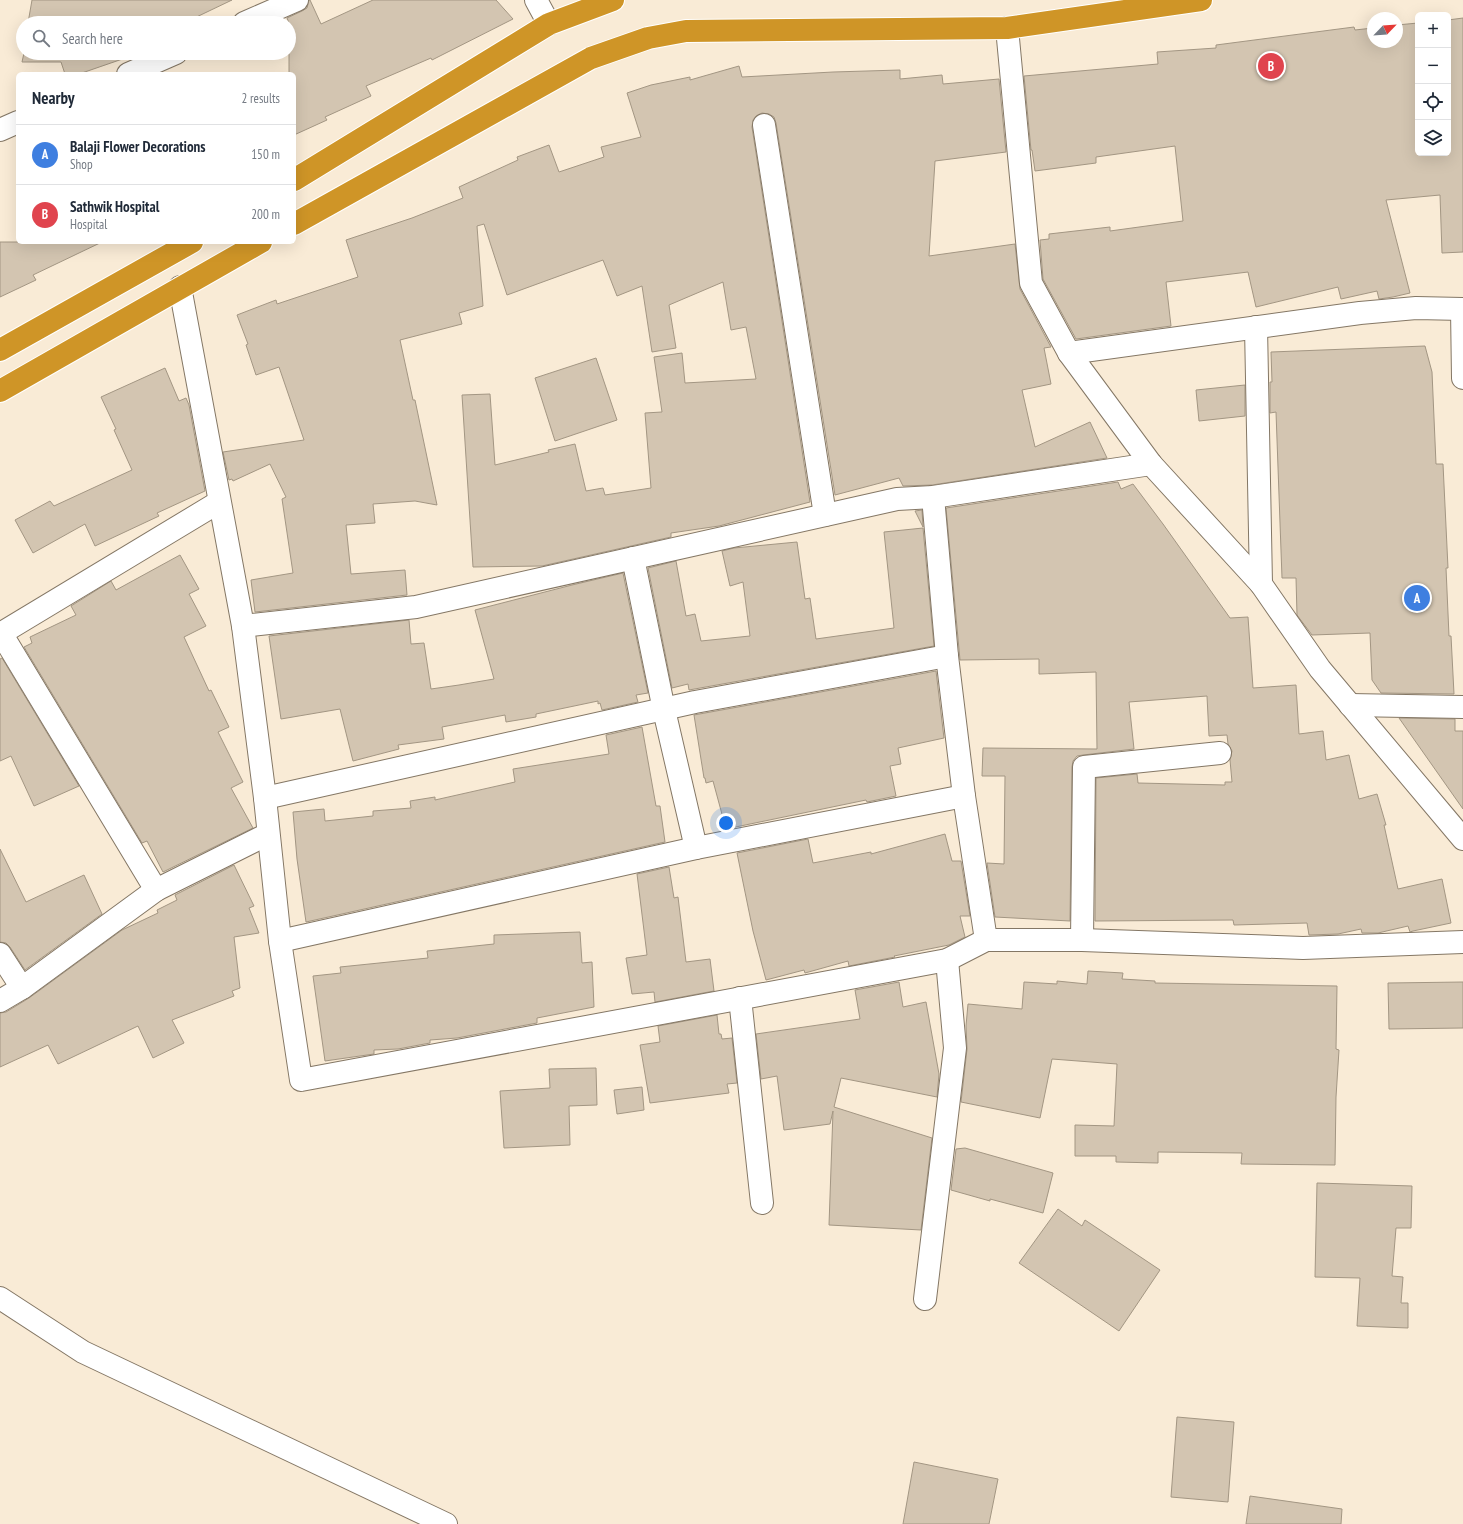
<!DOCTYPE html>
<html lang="en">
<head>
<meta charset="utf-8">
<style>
	:root { --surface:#fff; --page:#f2f2f3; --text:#1f2937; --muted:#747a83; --line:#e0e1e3; --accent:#ea580c }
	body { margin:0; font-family:"PT Sans Narrow",sans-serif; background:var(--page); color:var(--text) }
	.controls { position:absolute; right:12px; top:12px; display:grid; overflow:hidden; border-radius:6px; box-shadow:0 4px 16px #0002 }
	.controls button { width:36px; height:36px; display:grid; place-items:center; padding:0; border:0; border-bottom:1px solid var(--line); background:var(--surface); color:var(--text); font:20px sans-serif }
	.compass { position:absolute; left:1367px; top:12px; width:36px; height:36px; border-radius:50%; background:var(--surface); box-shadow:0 4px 16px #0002; rotate:65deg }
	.you { position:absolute; left:726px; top:823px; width:14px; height:14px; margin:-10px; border:3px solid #fff; border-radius:50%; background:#1a73e8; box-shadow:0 0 0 6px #1a73e833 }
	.badge { display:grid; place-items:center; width:26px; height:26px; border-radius:50%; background:var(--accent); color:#fff; font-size:13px; font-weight:700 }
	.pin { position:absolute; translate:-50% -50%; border:2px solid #fff; box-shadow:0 1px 4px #0006 }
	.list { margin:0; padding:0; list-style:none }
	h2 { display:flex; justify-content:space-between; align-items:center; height:52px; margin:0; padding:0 16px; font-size:17px }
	h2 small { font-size:13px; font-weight:400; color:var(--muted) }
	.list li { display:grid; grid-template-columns:26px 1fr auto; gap:12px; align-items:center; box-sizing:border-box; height:60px; padding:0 16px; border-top:1px solid var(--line) }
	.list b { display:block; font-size:15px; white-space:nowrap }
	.list p { margin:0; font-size:13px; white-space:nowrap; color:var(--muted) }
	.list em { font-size:13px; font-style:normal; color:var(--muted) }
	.icon { flex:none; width:22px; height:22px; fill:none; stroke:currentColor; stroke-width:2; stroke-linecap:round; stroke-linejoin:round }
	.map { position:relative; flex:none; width:1463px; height:1524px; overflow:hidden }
	.search { position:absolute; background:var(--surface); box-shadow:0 4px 16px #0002; left:16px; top:16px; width:280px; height:44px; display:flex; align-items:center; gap:10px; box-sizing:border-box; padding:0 14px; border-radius:22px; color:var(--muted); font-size:15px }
	.panel { position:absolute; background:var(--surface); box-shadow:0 4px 16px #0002; left:16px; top:72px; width:280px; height:172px; border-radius:6px }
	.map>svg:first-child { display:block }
	.building { fill:#d3c5b1; stroke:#a39683 }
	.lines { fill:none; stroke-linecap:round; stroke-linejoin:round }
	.street-casing { stroke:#847765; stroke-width:24 }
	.highway-casing { stroke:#fff; stroke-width:24 }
	.street { stroke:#fff; stroke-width:22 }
	.highway { stroke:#cf9527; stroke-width:22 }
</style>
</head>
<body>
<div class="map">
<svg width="1463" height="1524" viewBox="0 0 1463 1524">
	<rect width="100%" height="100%" fill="#f9ebd6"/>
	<g class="building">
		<polygon points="32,0 232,0 186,22 186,23 28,23"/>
		<polygon points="309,0 310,0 321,24 373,0 496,0 513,19 432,60 431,58 366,86 371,96 325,117 327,120 294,135 294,74 289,74 289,23 287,18 302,11 307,8"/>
		<polygon points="1463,18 1463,252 1442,253 1440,195 1386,200 1410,293 1393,297 1379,299 1377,291 1341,299 1338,287 1256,307 1248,272 1166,282 1171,326 1076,339 1043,279 1040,240 1049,239 1049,234 1110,227 1110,231 1183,221 1175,146 1096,157 1096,163 1035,171 1032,150 1031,150 1024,76 1158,64 1157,52 1216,48 1216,45 1354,27 1355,30 1373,28 1373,42 1397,42 1397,25 1418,23 1418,153 1448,153 1448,20"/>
		<polygon points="24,53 145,53 135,57 134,55 79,74 65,74 61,62 22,62"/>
		<polygon points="739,66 742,77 833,72 900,70 900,79 942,75 943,84 999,79 1006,152 935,161 929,256 1015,244 1020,289 1051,347 1044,348 1051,384 1022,390 1035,447 1090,422 1107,458 932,485 903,486 899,478 835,495 776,123 774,117 769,114 762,113 756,116 753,120 752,127 810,502 719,526 671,533 671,537 542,566 473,567 462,395 490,394 495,465 549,452 548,450 575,444 586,491 603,488 605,495 651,488 645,413 662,412 654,357 682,353 685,383 756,379 746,327 731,330 723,282 669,305 676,348 652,352 642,286 617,296 603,260 507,295 484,224 477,226 483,306 459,313 462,324 400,340 413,400 415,400 437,505 415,501 373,504 375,523 346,525 351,574 405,570 407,595 255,612 251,580 293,573 282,499 286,497 270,464 233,481 232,479 229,480 223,452 304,440 279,367 256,375 246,345 248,344 237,315 276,300 277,304 358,277 346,240 412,218 463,198 459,187 518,160 517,157 549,145 559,172 604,157 601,147 641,137 627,93 651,85 690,77 690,80"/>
		<polygon points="0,242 102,242 33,275 36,280 0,297"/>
		<polygon points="1425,346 1432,372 1436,464 1443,464 1448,568 1446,568 1449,636 1451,636 1454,694 1381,693 1372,680 1370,633 1312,635 1297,615 1296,578 1282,578 1276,412 1270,413 1270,382 1272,382 1271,352"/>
		<polygon points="596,358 617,420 555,441 535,378"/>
		<polygon points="165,368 179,401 186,398 189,405 205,491 157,513 159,516 95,546 85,524 33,553 15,520 50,501 54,506 132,470 114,430 116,429 101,397"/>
		<polygon points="1245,385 1245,416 1199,421 1196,390"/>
		<polygon points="1118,482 1121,489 1133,484 1163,524 1230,618 1248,617 1253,688 1296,685 1299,734 1323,731 1326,760 1349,755 1359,799 1377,794 1386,825 1384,825 1398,889 1442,879 1451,923 1413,931 1410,932 1408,926 1378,933 1362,933 1361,929 1338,934 1309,935 1307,923 1234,925 1233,920 1095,921 1096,778 1137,774 1138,783 1225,785 1225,782 1232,782 1230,760 1232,751 1228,744 1227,735 1209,736 1207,696 1129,702 1134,749 1083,755 1077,756 1073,761 1072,767 1070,921 995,917 987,863 1004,864 1005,776 982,776 983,748 1097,749 1096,672 1039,674 1039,659 960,660 946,508"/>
		<polygon points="922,510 923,527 915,511"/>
		<polygon points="923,528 934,646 689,690 688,684 672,688 648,568 676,561 686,616 695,614 701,641 750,636 743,582 730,586 722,551 734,548 797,542 805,599 810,598 816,639 894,628 884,532"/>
		<polygon points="180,555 199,589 189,594 206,626 184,637 209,691 211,690 229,727 218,732 243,782 231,788 253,828 163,872 147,841 142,843 24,647 32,643 30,637 76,615 71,606 111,581 116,590"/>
		<polygon points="623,573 648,693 636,695 638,702 602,710 600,703 598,704 598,701 536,714 536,717 506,722 505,715 442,727 444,739 398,745 399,749 353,761 340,709 281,719 269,636 409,620 411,644 424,643 431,689 459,685 494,679 475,610 572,585"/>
		<polygon points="2,658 79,786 34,806 11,756 0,761 0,659"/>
		<polygon points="936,671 944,738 898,748 901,764 890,766 896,796 867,802 866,800 726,829 713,781 706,783 705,778 704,778 694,715"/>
		<polygon points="1399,718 1455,719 1455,731 1463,731 1463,809"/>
		<polygon points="642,727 656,806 660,806 665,842 306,922 297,859 293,812 324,809 325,821 373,816 373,811 411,808 410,801 435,797 435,800 515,782 513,769 609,754 606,735"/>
		<polygon points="945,834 952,861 961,861 970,916 960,916 965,937 949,945 894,956 895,957 849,966 848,961 805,973 804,970 766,980 753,931 737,853 808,839 813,863 871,852 871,854"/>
		<polygon points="0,849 26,902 84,875 102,914 25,970 10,947 6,943 0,942"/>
		<polygon points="234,865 254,906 249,908 259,933 234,937 240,988 232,991 234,996 172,1020 184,1043 153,1058 138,1026 58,1064 48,1045 0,1067 0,1013 6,1012 29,998 122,930 158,913 157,910 177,900 175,895"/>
		<polygon points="669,867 674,898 678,897 686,962 710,959 714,991 655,1002 654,992 632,994 626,958 647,955 637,874"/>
		<polygon points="580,932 582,963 592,962 594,1007 537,1018 537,1023 457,1038 430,1040 430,1043 398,1049 374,1050 374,1054 325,1061 313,976 341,973 340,967 428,958 427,951 494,944 494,935"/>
		<polygon points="1088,971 1123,973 1122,979 1155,981 1155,983 1337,986 1336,1049 1339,1050 1336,1097 1335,1165 1241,1164 1242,1153 1158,1152 1158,1163 1116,1162 1116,1156 1075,1156 1075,1125 1114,1126 1117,1064 1052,1059 1040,1118 961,1102 967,1049 966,1026 968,1004 1022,1009 1024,982 1057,984 1057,981 1087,984"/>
		<polygon points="899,982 903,1007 926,1002 939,1074 937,1097 841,1078 834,1107 932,1138 921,1230 829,1225 833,1111 830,1124 784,1130 777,1076 761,1079 756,1034 860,1019 855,990"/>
		<polygon points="1463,982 1463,1028 1389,1029 1388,983"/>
		<polygon points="717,1015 719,1034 721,1034 722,1039 732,1038 737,1083 727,1084 729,1093 650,1103 640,1045 660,1042 658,1026"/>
		<polygon points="596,1068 597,1105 569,1106 570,1145 504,1148 500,1091 550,1088 549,1069"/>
		<polygon points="642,1087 644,1110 617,1114 614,1090"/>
		<polygon points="965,1148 1053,1173 1043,1213 990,1199 990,1201 951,1190 956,1149"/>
		<polygon points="1317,1183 1412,1186 1411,1228 1396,1228 1392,1276 1403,1277 1401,1303 1408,1303 1408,1328 1357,1326 1360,1278 1315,1277"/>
		<polygon points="1058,1209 1082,1226 1085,1220 1160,1270 1119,1331 1019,1263"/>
		<polygon points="1177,1417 1234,1422 1228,1502 1171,1497"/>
		<polygon points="914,1462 998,1479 989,1524 903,1524"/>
		<polygon points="1250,1496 1342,1509 1341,1524 1246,1524"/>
	</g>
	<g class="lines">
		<g class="street-casing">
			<g id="street">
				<polyline points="536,0 549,24"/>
				<polyline points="244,23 297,0"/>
				<polyline points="1007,28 1031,283 1069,353 1151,464 1261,584 1320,669 1463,839"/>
				<polyline points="128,74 176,53"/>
				<polyline points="764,125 825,515"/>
				<polyline points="0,130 18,122"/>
				<polyline points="180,287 243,626 265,798 280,941 301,1080 947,960 986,940 1082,940 1303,948 1463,942"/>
				<polyline points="1462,309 1463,378"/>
				<polyline points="1256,327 1261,584"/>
				<polyline points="1069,353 1360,313 1416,308 1463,309"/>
				<polyline points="933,497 947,656 964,796 986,940"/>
				<polyline points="633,558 664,710 696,848"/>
				<polyline points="243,626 416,607 897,499 933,497 1151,464"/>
				<polyline points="1,633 156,890"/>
				<polyline points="0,634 219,502"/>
				<polyline points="1350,705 1463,707"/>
				<polyline points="265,798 695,702 947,656"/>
				<polyline points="1082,940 1084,767 1220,753"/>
				<polyline points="280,941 696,848 964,796"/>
				<polyline points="0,954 22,988 156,890 268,834"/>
				<polyline points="740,998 762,1203"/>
				<polyline points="0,1001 22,988"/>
				<polyline points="0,1298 83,1352 446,1524"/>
				<polyline points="925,1299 955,1048 947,960"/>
			</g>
		</g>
		<g class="highway-casing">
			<g id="highway">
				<polyline points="294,180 549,24 613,0"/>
				<polyline points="294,224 591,58 648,38 686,31 1007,28 1201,0"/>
				<polyline points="0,350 192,242"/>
				<polyline points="0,391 261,242"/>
			</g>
		</g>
		<use href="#street" class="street"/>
		<use href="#highway" class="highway"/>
	</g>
</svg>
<div class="controls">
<button>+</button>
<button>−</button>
<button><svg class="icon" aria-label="locate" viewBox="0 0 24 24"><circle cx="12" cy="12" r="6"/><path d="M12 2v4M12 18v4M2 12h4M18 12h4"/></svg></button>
<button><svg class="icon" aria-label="layers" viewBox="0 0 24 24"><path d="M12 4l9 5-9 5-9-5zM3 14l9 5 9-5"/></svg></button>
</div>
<svg class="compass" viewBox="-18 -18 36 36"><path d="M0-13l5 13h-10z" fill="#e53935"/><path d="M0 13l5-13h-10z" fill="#747a83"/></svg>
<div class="you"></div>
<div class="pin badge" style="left:1417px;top:598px;background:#3f7fe0">A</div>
<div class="pin badge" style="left:1271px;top:66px;background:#e0444e">B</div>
<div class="search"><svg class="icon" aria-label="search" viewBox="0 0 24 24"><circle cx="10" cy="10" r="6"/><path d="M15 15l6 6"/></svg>Search here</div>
<section class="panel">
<h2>Nearby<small>2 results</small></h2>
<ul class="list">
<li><span class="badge" style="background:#3f7fe0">A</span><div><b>Balaji Flower Decorations</b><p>Shop</p></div><em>150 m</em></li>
<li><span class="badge" style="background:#e0444e">B</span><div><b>Sathwik Hospital</b><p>Hospital</p></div><em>200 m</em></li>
</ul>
</section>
</div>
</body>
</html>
